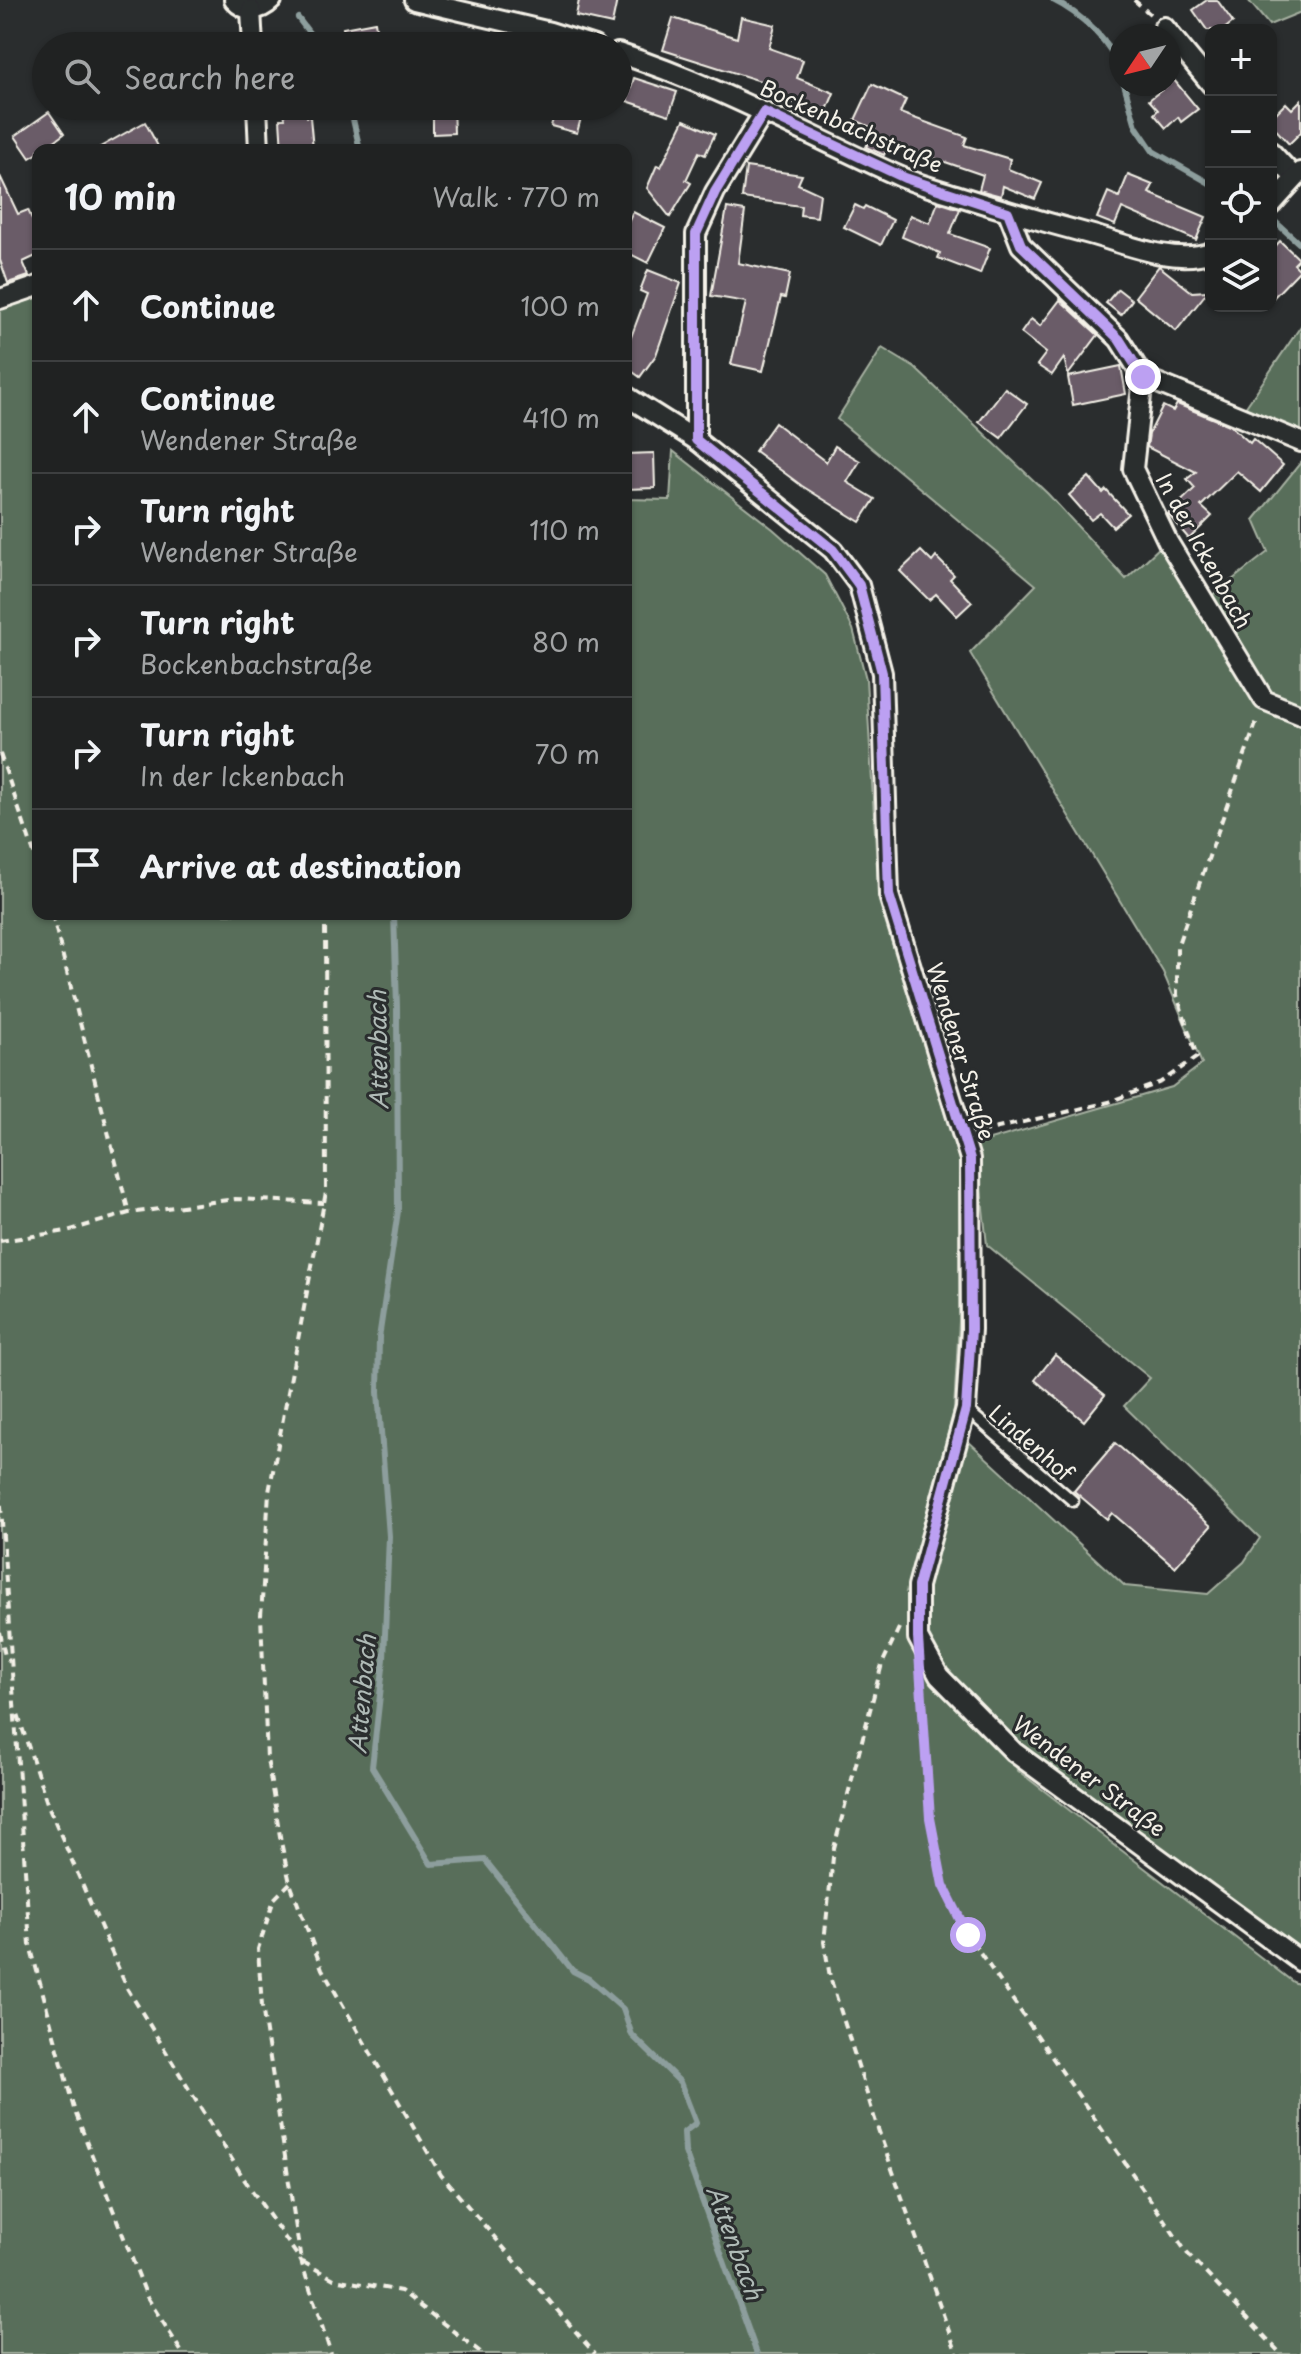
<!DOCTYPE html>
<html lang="en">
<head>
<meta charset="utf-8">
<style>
	:root { --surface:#202222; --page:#2d2f2f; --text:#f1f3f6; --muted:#a2a4a5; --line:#3d3f40 }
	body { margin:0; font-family:"Playpen Sans",sans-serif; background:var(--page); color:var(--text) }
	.controls { position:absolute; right:24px; top:24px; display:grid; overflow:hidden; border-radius:16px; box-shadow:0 2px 6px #0004 }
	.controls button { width:72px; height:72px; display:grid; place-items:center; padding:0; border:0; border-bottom:2px solid var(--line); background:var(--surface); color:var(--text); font:40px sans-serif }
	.compass { position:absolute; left:1109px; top:24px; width:72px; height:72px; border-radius:50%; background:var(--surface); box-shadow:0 2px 6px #0004; rotate:235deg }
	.stop { position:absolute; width:24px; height:24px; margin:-18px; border:6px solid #bca0f2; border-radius:50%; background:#fff }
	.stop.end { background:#bca0f2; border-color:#fff; box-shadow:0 2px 8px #0008 }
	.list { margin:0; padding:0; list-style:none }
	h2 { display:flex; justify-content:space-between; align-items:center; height:104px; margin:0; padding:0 32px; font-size:34px }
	h2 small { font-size:26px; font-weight:400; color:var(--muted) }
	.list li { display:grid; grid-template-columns:52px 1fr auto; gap:24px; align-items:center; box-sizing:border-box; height:112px; padding:0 32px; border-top:2px solid var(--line) }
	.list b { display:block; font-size:30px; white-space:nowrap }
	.list p { margin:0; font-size:26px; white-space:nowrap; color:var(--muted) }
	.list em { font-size:26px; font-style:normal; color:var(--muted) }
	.icon { flex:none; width:44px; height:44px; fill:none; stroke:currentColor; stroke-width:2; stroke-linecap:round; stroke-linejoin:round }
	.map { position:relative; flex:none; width:1301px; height:2354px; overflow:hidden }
	.search { position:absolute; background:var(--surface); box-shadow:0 2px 6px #0004; left:32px; top:32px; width:600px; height:88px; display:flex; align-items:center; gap:20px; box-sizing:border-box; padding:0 28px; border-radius:44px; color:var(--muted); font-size:30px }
	.panel { position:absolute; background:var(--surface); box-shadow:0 2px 6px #0004; left:32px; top:144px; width:600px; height:776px; border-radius:16px }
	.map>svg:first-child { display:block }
	.green { fill:#586e5a; stroke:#a6b0a1; stroke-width:2 }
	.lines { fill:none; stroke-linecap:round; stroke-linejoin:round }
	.stream { stroke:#8d9e9d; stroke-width:6 }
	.building { fill:#6b5c67; stroke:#f4f1e8; stroke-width:2 }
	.lane-casing { stroke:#f4f1e8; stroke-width:15 }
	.street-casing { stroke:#f4f1e8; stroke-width:24 }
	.path { stroke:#f4f1e8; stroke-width:4; stroke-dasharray:8 6; stroke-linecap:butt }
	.lane { stroke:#2a2d2e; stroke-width:9 }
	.street { stroke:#2a2d2e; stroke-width:18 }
	.route { stroke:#bca0f2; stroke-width:10 }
	.labels { text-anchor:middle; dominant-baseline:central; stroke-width:6; stroke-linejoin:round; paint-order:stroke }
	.street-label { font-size:22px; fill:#f4f1e8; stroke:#2a2d2e }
	.water-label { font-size:24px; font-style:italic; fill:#afbab6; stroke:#2a2d2e }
</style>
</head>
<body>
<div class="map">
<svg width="1301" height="2354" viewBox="0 0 1301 2354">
	<rect width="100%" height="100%" fill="#2a2d2e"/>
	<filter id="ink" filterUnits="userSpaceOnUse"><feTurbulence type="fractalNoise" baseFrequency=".0125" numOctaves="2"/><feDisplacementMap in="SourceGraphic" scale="16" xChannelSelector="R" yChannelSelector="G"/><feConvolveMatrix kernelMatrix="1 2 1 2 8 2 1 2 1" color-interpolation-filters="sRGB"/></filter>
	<g filter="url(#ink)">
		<g class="green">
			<polygon points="1248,0 1301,0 1301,12 1269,25"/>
			<polygon points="38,290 38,914 626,914 626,499 670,500 673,451 773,529 825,575 853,629 866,679 879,901 959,1160 959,1321 954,1410 906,1592 924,1597 966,1439 1125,1586 1208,1594 1244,1562 1260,1538 1124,1406 1150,1378 987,1245 976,1144 1172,1087 1202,1064 1163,972 970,653 1036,585 837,419 882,348 915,368 1048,494 1126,579 1161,546 1210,597 1268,552 1254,520 1301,462 1301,1955 1012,1748 1017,1770 1293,1982 1301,1985 1301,2354 0,2354 0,303"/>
			<polygon points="1301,326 1301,436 1243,411"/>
		</g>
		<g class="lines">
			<g class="stream">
				<path d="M 1053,0 C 1080,13 1113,43 1121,73"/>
				<polyline points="298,18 319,46"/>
				<polyline points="1124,84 1136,126 1153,151 1211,184"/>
				<polyline points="350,106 360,150"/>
				<polyline points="1271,218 1301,245"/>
				<polyline points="394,914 397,1006 398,1211 379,1338 378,1392 389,1536 384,1659 372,1767 431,1864 485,1860 573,1971 589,1979 623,2009 632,2035 680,2082 696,2123 684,2132 685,2152 757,2354"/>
			</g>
		</g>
		<g class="building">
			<polygon points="579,0 617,0 612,24 576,16"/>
			<polygon points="1207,0 1217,0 1233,22 1223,30 1207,30 1193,10"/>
			<polygon points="741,17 775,25 769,48 803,60 797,78 834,93 825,115 773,96 776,86 663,50 673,18 737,38"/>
			<polygon points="375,22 378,41 373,42 374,46 346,46 343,28"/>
			<polygon points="634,78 677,92 669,115 627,101"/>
			<polygon points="1174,80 1198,109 1181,122 1178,117 1166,128 1154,114 1158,110 1149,100"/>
			<polygon points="872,84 906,100 900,113 967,137 964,145 1010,159 1008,169 1042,183 1035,199 1003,186 1001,196 979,190 983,175 890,143 884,155 866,147 875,129 855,120"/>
			<polygon points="1301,100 1301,132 1289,144 1271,124 1271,118 1286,103 1292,109"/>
			<polygon points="433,106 453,106 454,133 433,134"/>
			<polygon points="557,106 584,106 577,133 551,126"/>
			<polygon points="306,107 307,117 310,117 313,149 282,150 280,119 285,119 284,109"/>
			<polygon points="49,112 64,134 42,150 38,150 38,153 30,158 15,136"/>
			<polygon points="684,120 715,134 705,155 699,152 686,180 691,183 670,217 647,188 657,165 661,167"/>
			<polygon points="145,122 160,150 95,150"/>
			<polygon points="746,167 802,175 798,184 820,194 817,217 800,215 801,206 742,198"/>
			<polygon points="1128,175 1153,185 1149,193 1206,217 1196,240 1122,208 1115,225 1097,218 1108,192 1119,197"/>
			<polygon points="0,176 18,214 28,210 38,232 38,255 23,262 29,276 8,283 0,260"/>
			<polygon points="938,202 960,209 950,234 990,248 980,274 938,258 940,253 902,237 910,215 930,223"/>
			<polygon points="855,205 863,209 865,206 893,220 881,245 844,227"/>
			<polygon points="727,208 745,211 738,263 790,274 785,298 781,297 763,371 731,364 746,302 711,296"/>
			<polygon points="633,212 665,228 648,263 626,252 626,227"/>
			<polygon points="1280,241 1299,259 1294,264 1300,270 1271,300 1271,251"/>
			<polygon points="1159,266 1192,292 1208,291 1176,331 1135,297"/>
			<polygon points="648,270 681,283 656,355 640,377 626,367 626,334 631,337 647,294 640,291"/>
			<polygon points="1118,289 1132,300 1121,315 1106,303"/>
			<polygon points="1060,300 1098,335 1068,375 1064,358 1052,375 1037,365 1046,353 1021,333 1031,319 1040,326"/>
			<polygon points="1121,366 1126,394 1073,405 1068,377"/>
			<polygon points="1005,388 1027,404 1001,438 979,422"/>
			<polygon points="1177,404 1231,426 1250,443 1253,439 1283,465 1261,492 1237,471 1201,506 1212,516 1189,539 1168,514 1195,488 1187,479 1196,472 1147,447 1149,434 1163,406 1173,411"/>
			<polygon points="775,423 826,462 835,446 860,461 847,482 875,499 860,522 802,486 755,451"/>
			<polygon points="654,453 655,488 626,489 626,454"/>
			<polygon points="1089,477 1103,493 1106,490 1128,514 1113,527 1100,513 1091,520 1069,495"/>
			<polygon points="921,551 932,562 936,557 954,575 950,579 972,602 957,616 936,594 929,600 900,571"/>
			<polygon points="1055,1355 1105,1395 1084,1421 1035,1380"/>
			<polygon points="1115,1443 1211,1526 1175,1567 1112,1513 1107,1519 1074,1491"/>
		</g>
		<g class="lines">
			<g class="lane-casing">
				<polyline id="lane" points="966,1409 1073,1501"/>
			</g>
			<g class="street-casing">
				<g id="street">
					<path d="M 234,0 C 246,13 260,12 272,0"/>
					<polyline points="414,0 550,32 594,46"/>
					<polyline points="251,10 253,46"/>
					<polyline points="1164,27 1211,84"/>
					<path d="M 618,53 C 717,85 807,135 901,177 C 920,185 940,190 959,196 C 1003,210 1048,223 1093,235 C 1128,245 1175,265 1211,252"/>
					<polyline points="257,106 259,150"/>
					<polyline points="1271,152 1295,178"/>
					<polyline points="1271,205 1301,172"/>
					<polyline points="1008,212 1021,245 1119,339 1143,377 1133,469 1168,542 1264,700 1301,715"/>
					<polyline points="0,299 38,286"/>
					<polyline points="1143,377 1301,442"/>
					<polyline points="626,396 696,440 833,550 859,585 882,673 889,895 970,1159 971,1329 966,1409 918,1586 918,1638 939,1676 1014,1752 1301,1962"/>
					<polyline points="696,440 696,234 715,192 764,112"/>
				</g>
			</g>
			<g class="path">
				<polyline points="1134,0 1150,14"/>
				<polyline points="0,754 38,865"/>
				<polyline points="52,914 129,1213"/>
				<polyline points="325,914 326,1192 269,1492 261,1616 267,1759 281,1842 290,1883 322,1969 441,2175 595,2354"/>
				<polyline points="981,1132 1109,1102 1161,1082 1197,1057 1177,995 1177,947 1258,718"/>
				<polyline points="0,1241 67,1231 129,1213 235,1199 324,1203"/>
				<polyline points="0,1491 30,1945 74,2109 147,2297 183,2354"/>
				<polyline points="899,1628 882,1664 834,1848 824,1942 830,1977 878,2129 957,2354"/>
				<polyline points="0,1632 5,1656 10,1661"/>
				<polyline points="921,1684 930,1818 943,1885 968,1935 1187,2253 1281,2354"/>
				<polyline points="18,1715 47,1803 127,1988 244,2179 301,2261 331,2354"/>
				<polyline points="290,1883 274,1899 258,1949 262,2006 301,2261 334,2279 401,2291 483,2354"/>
			</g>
			<use href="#lane" class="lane"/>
			<use href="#street" class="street"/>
		</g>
	</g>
	<g class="lines" filter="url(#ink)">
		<polyline class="route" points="968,1935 943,1885 930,1818 918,1638 918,1586 966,1409 971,1329 970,1159 889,895 882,673 859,585 833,550 696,440 696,234 715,192 764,112 905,178 1008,212 1021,245 1119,339 1143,377"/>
	</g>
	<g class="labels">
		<g class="street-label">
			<text transform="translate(852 125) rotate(24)">Bockenbachstraße</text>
			<text transform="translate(1205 550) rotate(61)">In der Ickenbach</text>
			<text transform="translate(962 1051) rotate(73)">Wendener Straße</text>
			<text transform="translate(1032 1442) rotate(41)">Lindenhof</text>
			<text transform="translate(1090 1775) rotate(37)">Wendener Straße</text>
		</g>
		<g class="water-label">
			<text transform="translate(377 1050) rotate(-91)">Attenbach</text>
			<text transform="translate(361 1694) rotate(-85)">Attenbach</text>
			<text transform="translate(736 2242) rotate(70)">Attenbach</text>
		</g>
	</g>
</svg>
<div class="controls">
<button>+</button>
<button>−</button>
<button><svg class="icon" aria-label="locate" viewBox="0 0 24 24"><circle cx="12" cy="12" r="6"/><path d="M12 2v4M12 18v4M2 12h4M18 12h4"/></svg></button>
<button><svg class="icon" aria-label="layers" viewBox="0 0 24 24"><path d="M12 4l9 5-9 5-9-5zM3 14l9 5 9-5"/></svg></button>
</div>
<svg class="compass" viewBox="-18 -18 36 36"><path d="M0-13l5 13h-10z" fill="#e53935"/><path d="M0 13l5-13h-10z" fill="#a2a4a5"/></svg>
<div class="stop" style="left:968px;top:1935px"></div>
<div class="stop end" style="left:1143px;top:377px"></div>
<div class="search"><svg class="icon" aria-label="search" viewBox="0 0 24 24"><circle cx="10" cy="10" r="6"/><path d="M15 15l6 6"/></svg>Search here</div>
<section class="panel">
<h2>10 min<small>Walk · 770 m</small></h2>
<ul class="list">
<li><svg class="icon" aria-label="ahead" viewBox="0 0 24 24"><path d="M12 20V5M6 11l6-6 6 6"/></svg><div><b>Continue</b></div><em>100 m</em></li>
<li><svg class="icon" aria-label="ahead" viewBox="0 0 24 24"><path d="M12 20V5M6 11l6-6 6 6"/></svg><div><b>Continue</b><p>Wendener Straße</p></div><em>410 m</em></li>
<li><svg class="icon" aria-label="right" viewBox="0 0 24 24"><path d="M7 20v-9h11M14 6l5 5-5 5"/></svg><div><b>Turn right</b><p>Wendener Straße</p></div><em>110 m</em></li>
<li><svg class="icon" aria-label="right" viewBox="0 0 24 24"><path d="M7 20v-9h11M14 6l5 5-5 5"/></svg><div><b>Turn right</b><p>Bockenbachstraße</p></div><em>80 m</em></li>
<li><svg class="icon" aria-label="right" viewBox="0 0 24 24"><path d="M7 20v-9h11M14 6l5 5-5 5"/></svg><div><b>Turn right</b><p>In der Ickenbach</p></div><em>70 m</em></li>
<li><svg class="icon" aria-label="arrive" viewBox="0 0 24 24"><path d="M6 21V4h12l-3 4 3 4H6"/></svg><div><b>Arrive at destination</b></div></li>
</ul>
</section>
</div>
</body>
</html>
